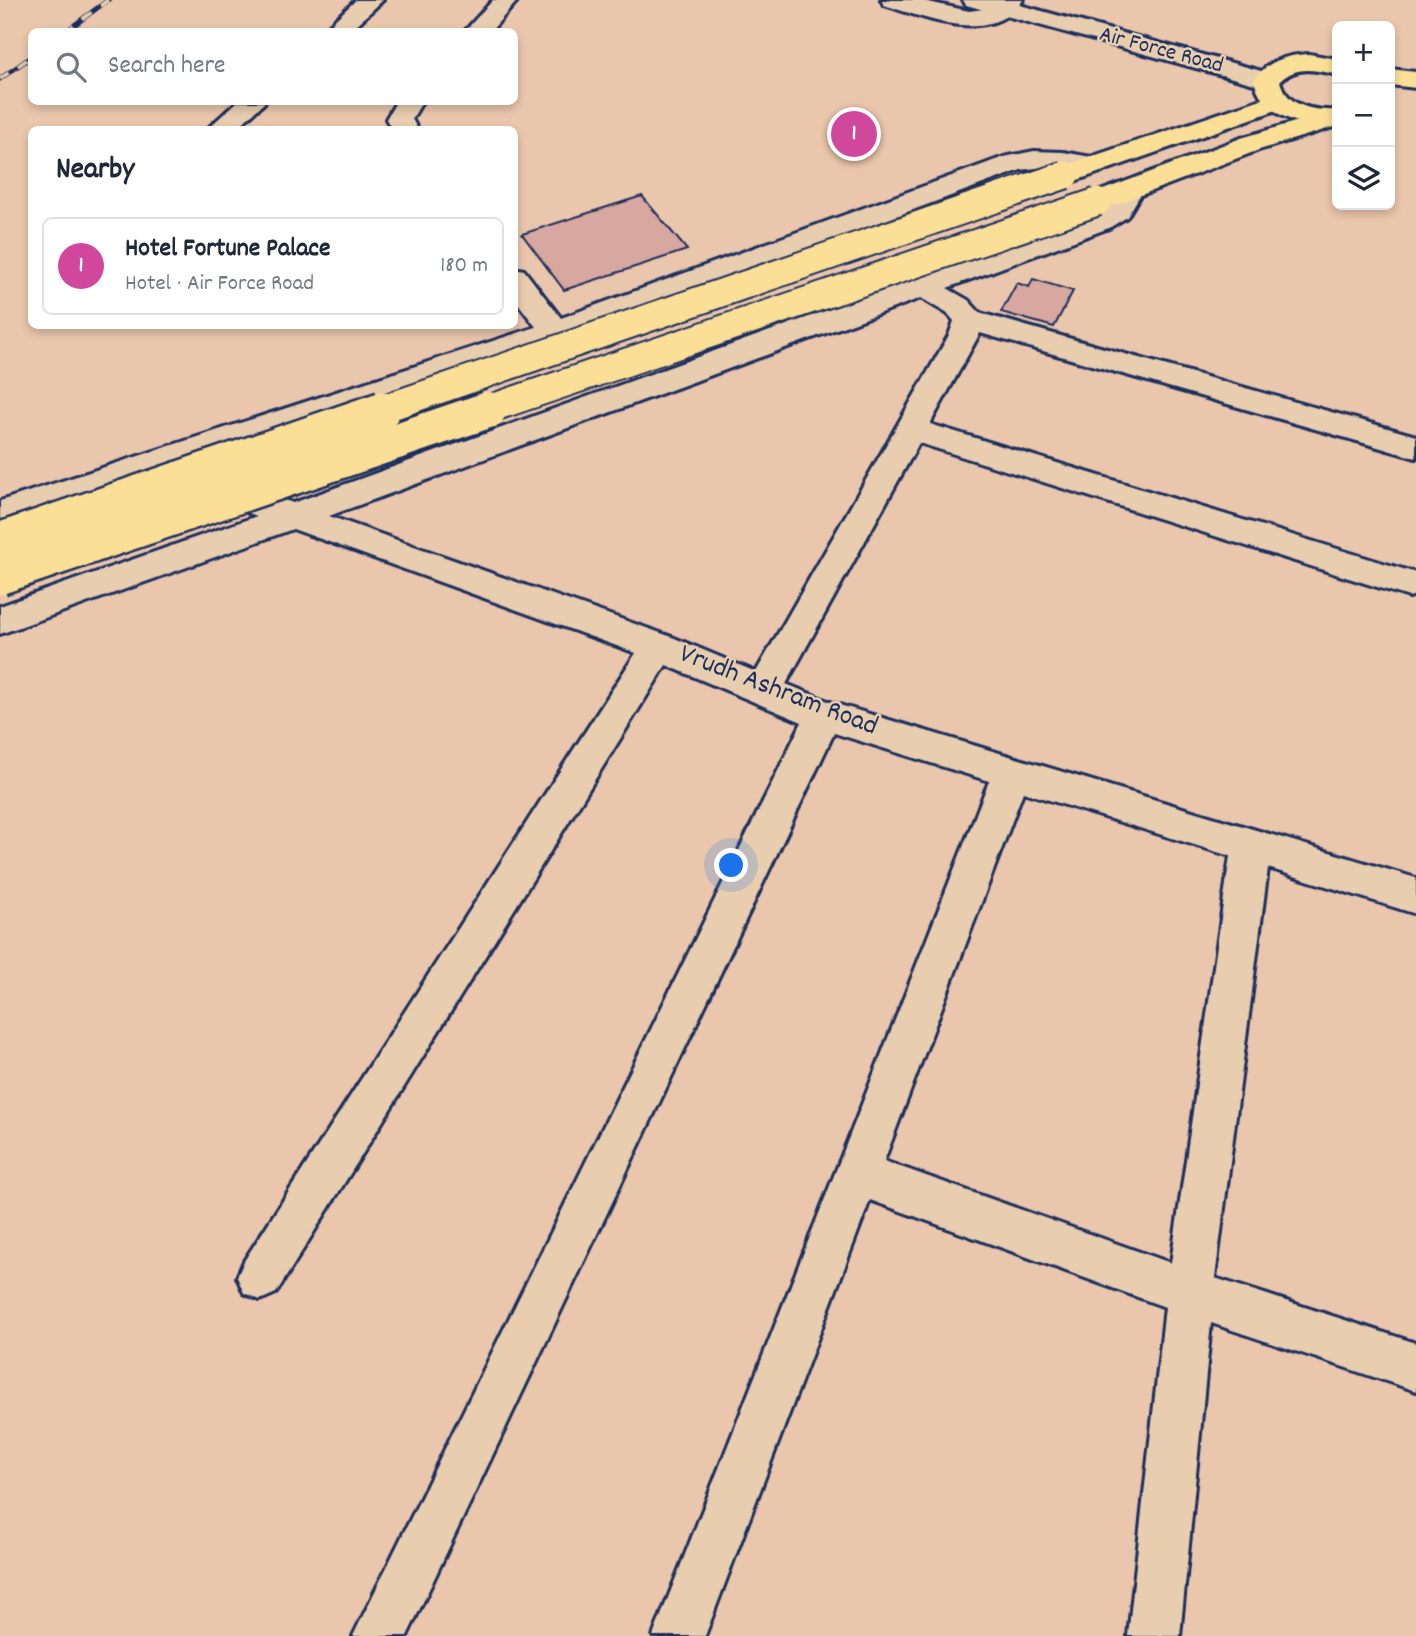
<!DOCTYPE html>
<html lang="en">
<head>
<meta charset="utf-8">
<style>
	:root { --surface:#fff; --page:#f2f2f3; --text:#1f2937; --muted:#747a83; --line:#e0e1e3; --accent:#d1495b }
	body { margin:0; font-family:Dekko,sans-serif; background:var(--page); color:var(--text) }
	.controls { position:absolute; right:21px; top:21px; display:grid; overflow:hidden; border-radius:10px; box-shadow:0 4px 10px #0003 }
	.controls button { width:63px; height:63px; display:grid; place-items:center; padding:0; border:0; border-bottom:2px solid var(--line); background:var(--surface); color:var(--text); font:35px sans-serif }
	.you { position:absolute; left:732px; top:866px; width:24px; height:24px; margin:-18px; border:5px solid #fff; border-radius:50%; background:#1a73e8; box-shadow:0 0 0 10px #1a73e833 }
	.badge { display:grid; place-items:center; width:46px; height:46px; border-radius:50%; background:var(--accent); color:#fff; font-size:23px; font-weight:700 }
	.pin { position:absolute; translate:-50% -50%; border:4px solid #fff; box-shadow:0 2px 7px #0006 }
	.list { margin:0; padding:0; list-style:none }
	h2 { display:flex; justify-content:space-between; align-items:center; height:91px; margin:0; padding:0 28px; font-size:30px }
	h2 small { font-size:23px; font-weight:400; color:var(--muted) }
	.list li { display:grid; grid-template-columns:46px 1fr auto; gap:21px; align-items:center; box-sizing:border-box; height:98px; margin:0 14px 14px; padding:0 14px; border:2px solid var(--line); border-radius:10px }
	.list b { display:block; font-size:26px; white-space:nowrap }
	.list p { margin:0; font-size:23px; white-space:nowrap; color:var(--muted) }
	.list em { font-size:23px; font-style:normal; color:var(--muted) }
	.icon { flex:none; width:38px; height:38px; fill:none; stroke:currentColor; stroke-width:2; stroke-linecap:round; stroke-linejoin:round }
	.map { position:relative; flex:none; width:1416px; height:1636px; overflow:hidden }
	.search { position:absolute; background:var(--surface); box-shadow:0 4px 10px #0003; left:28px; top:28px; width:490px; height:77px; display:flex; align-items:center; gap:18px; box-sizing:border-box; padding:0 24px; border-radius:10px; color:var(--muted); font-size:26px }
	.panel { position:absolute; background:var(--surface); box-shadow:0 4px 10px #0003; left:28px; top:126px; width:490px; height:203px; border-radius:10px }
	.map>svg:first-child { display:block }
	.building { fill:#d8a79f; stroke:#1b2f5e; stroke-width:2 }
	.lines { fill:none; stroke-linecap:round; stroke-linejoin:round }
	.street-casing { stroke:#1b2f5e; stroke-width:6 }
	.secondary-casing { stroke:#1b2f5e; stroke-width:6 }
	.primary-casing { stroke:#1b2f5e; stroke-width:6 }
	.highway-casing { stroke:#1b2f5e; stroke-width:6 }
	.street { fill:#e8cdaf; fill-rule:evenodd }
	.secondary { fill:#e8cdaf; fill-rule:evenodd }
	.primary { fill:#fbdf96; fill-rule:evenodd }
	.highway { fill:#fbdf96; fill-rule:evenodd }
	.rail-casing { stroke:#1b2f5e; stroke-width:5 }
	.rail { stroke:#e8cdaf; stroke-width:3.5; stroke-dasharray:11; stroke-linecap:butt }
	.primary-bridge-far1-casing { stroke:#1b2f5e; stroke-width:31; stroke-linecap:butt }
	.primary-bridge-casing { stroke:#1b2f5e; stroke-width:41; stroke-linecap:butt }
	.primary-bridge-far1 { stroke:#fbdf96; stroke-width:27 }
	.primary-bridge { stroke:#fbdf96; stroke-width:36 }
	.labels { text-anchor:middle; dominant-baseline:central; stroke-width:5; stroke-linejoin:round; paint-order:stroke }
	.far-street-label { font-size:23px; fill:#1b2f5e; stroke:#e8cdaf }
	.street-label { font-size:28px; fill:#1b2f5e; stroke:#e8cdaf }
</style>
</head>
<body>
<div class="map">
<svg width="1416" height="1636" viewBox="0 0 1416 1636">
	<rect width="100%" height="100%" fill="#eac6ac"/>
	<filter id="ink" filterUnits="userSpaceOnUse"><feTurbulence type="fractalNoise" baseFrequency=".0143" numOctaves="2"/><feDisplacementMap in="SourceGraphic" scale="14" xChannelSelector="R" yChannelSelector="G"/><feConvolveMatrix kernelMatrix="1 2 1 2 8 2 1 2 1" color-interpolation-filters="sRGB"/></filter>
	<g filter="url(#ink)">
		<g class="building">
			<polygon points="642,196 687,250 564,290 522,234"/>
			<polygon points="1033,279 1073,291 1054,327 1001,312 1017,283 1029,287"/>
		</g>
		<g class="lines">
			<g class="street-casing">
				<g id="street">
					<polygon points="356,0 383,0 349,32 322,32"/>
					<polygon points="493,0 518,0 490,32 464,32"/>
					<path d="M 881,0 L 919,0 L 969,11 L 984,9 L 997,0 L 1023,0 C 991,46 926,18 884,5 Z"/>
					<polygon points="237,102 265,102 235,130 206,130"/>
					<polygon points="396,102 422,102 412,119 418,130 392,130 386,119"/>
					<path d="M 1034,151 L 1063,152 L 1103,159 L 1107,165 L 1103,171 L 1093,173 L 1044,167 L 1021,170 L 566,338 L 183,465 L 293,503 L 1089,216 L 1106,205 L 1119,184 L 1129,182 L 1139,184 L 1143,190 L 1127,217 L 1109,228 L 947,288 L 968,300 L 980,313 L 1416,436 L 1416,458 L 980,333 L 930,424 L 1416,573 L 1416,595 L 1409,597 L 919,443 L 786,684 L 833,703 L 1416,878 L 1416,914 L 1268,868 L 1215,1278 L 1416,1343 L 1416,1391 L 1211,1323 L 1180,1636 L 1128,1636 L 1165,1307 L 870,1200 L 705,1636 L 653,1636 L 989,781 L 834,733 L 407,1636 L 353,1636 L 802,722 L 666,665 L 276,1293 L 260,1300 L 244,1293 L 237,1277 L 244,1261 L 636,653 L 293,529 L 0,634 L 0,606 L 257,516 L 148,476 L 0,525 L 0,501 L 536,327 L 514,298 L 514,268 L 524,270 L 561,318 L 1004,157 ZM 921,298 L 948,314 L 954,321 L 949,335 L 756,672 L 672,637 L 329,516 ZM 1023,792 L 1230,856 L 1171,1263 L 884,1161 Z"/>
				</g>
			</g>
			<g class="secondary-casing">
				<polygon id="secondary" points="963,0 1002,0 1276,75 1280,80 1276,85 1267,88 1258,85 966,5"/>
			</g>
			<g class="primary-casing">
				<g id="primary">
					<path d="M 1309,54 L 1337,59 L 1337,75 C 1316,70 1297,65 1280,81 C 1287,107 1314,111 1337,110 L 1337,126 C 1303,128 1263,117 1254,80 C 1267,61 1286,55 1309,54 Z"/>
					<polygon points="1390,69 1416,72 1416,88 1390,85"/>
				</g>
			</g>
			<g class="highway-casing">
				<g id="highway">
					<polygon points="1276,94 1285,97 1289,102 1285,107 1075,181 1065,183 1055,181 1051,175 1055,169"/>
					<polygon points="1332,111 1337,112 1337,126 1259,150 1107,208 1097,210 1087,208 1083,202 1087,196 1241,138"/>
				</g>
			</g>
			<use href="#street" class="street"/>
			<use href="#secondary" class="secondary"/>
			<use href="#primary" class="primary"/>
			<use href="#highway" class="highway"/>
			<g class="rail-casing">
				<g id="rail">
					<polyline points="65,32 108,0"/>
					<polyline points="0,79 32,56"/>
				</g>
			</g>
			<use href="#rail" class="rail"/>
			<g class="primary-bridge-far1-casing">
				<g id="primary-bridge-far1">
					<polyline points="377,411 1065,175"/>
					<polyline points="483,411 1097,202"/>
				</g>
			</g>
			<g class="primary-bridge-casing">
				<g id="primary-bridge">
					<polyline points="0,541 382,410"/>
					<polyline points="0,576 488,410"/>
				</g>
			</g>
			<use href="#primary-bridge-far1" class="primary-bridge-far1"/>
			<use href="#primary-bridge" class="primary-bridge"/>
		</g>
	</g>
	<g class="labels">
		<g class="far-street-label">
			<text transform="translate(1161 51) rotate(15)">Air Force Road</text>
		</g>
		<g class="street-label">
			<text transform="translate(778 692) rotate(21)">Vrudh Ashram Road</text>
		</g>
	</g>
</svg>
<div class="controls">
<button>+</button>
<button>−</button>
<button><svg class="icon" aria-label="layers" viewBox="0 0 24 24"><path d="M12 4l9 5-9 5-9-5zM3 14l9 5 9-5"/></svg></button>
</div>
<div class="you"></div>
<div class="pin badge" style="left:854px;top:134px;background:#d1479c">1</div>
<div class="search"><svg class="icon" aria-label="search" viewBox="0 0 24 24"><circle cx="10" cy="10" r="6"/><path d="M15 15l6 6"/></svg>Search here</div>
<section class="panel">
<h2>Nearby<small></small></h2>
<ul class="list">
<li><span class="badge" style="background:#d1479c">1</span><div><b>Hotel Fortune Palace</b><p>Hotel · Air Force Road</p></div><em>180 m</em></li>
</ul>
</section>
</div>
</body>
</html>
